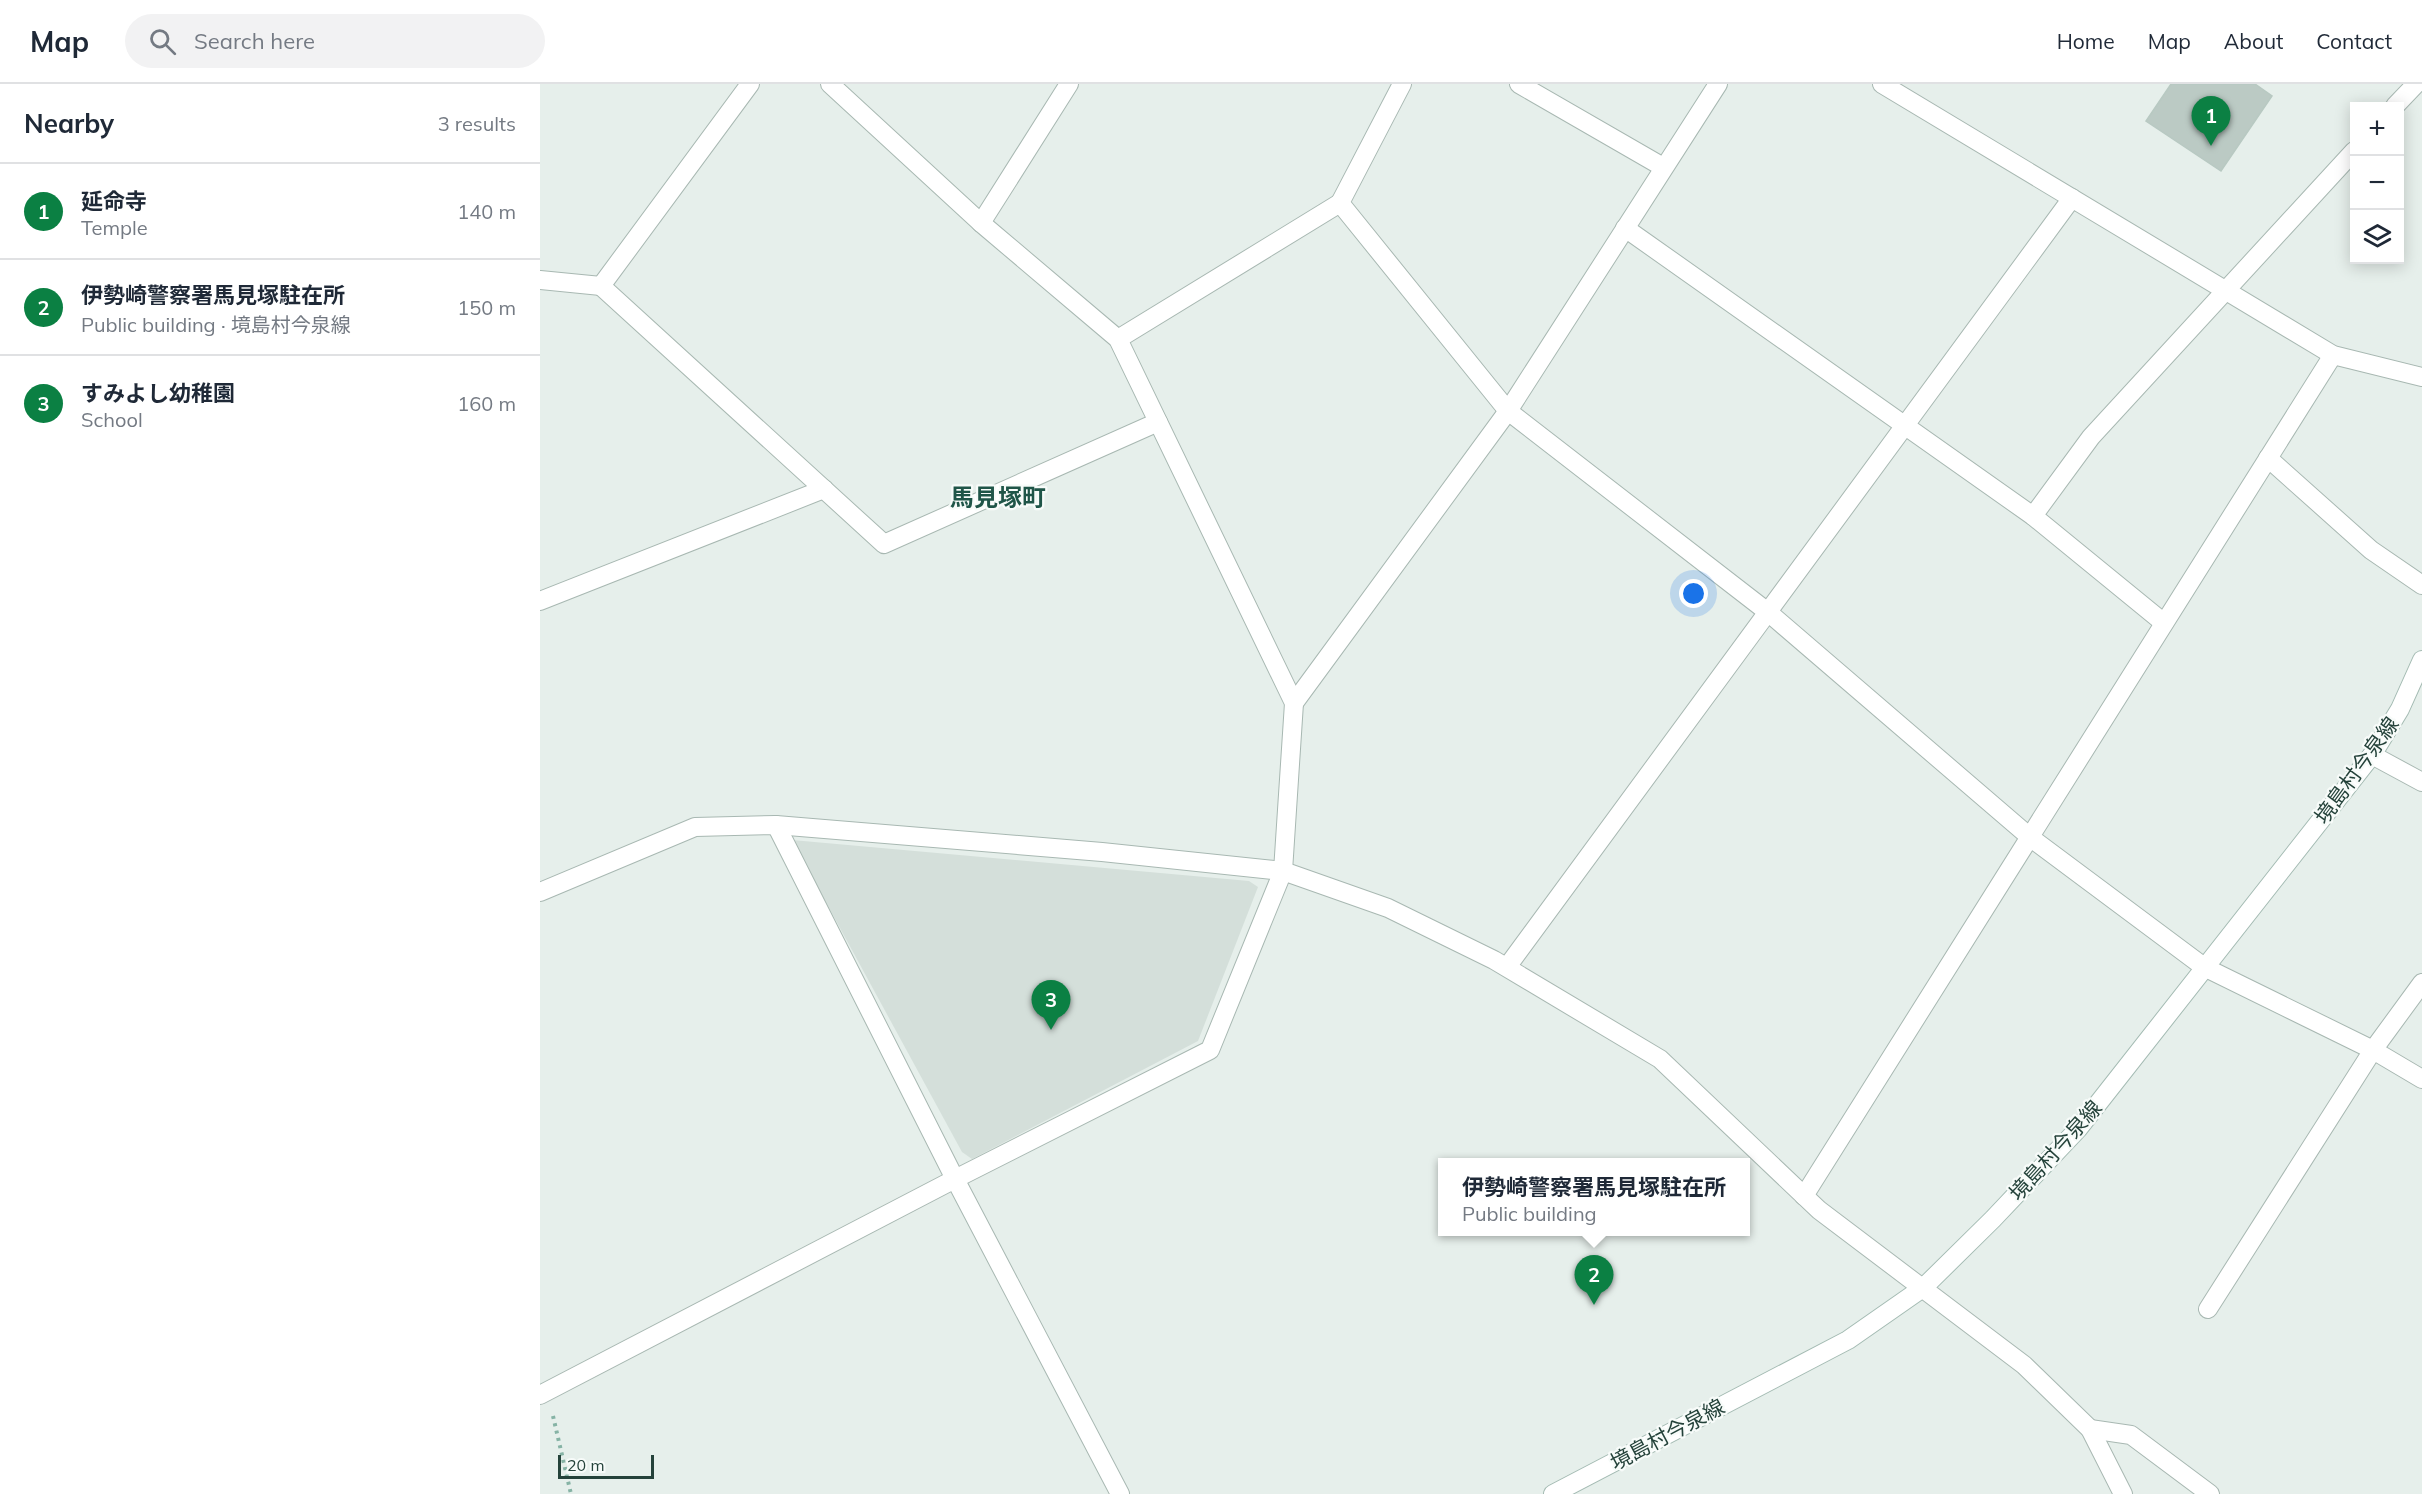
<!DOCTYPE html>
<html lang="en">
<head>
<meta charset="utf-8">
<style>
	:root { --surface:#fff; --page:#f2f2f3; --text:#1f2937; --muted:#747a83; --line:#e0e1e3; --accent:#0b8043 }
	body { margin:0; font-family:Mulish,"Noto Sans JP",sans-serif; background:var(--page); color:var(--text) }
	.controls { position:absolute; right:18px; top:18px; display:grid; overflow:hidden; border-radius:0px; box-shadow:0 3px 15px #0003 }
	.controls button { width:54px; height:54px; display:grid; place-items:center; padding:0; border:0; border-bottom:2px solid var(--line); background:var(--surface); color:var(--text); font:30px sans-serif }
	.scale { position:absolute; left:18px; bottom:15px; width:96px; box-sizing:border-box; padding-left:6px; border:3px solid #24423a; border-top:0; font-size:16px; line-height:21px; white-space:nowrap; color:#24423a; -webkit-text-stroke:4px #f7fbf9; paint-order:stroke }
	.you { position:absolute; left:1154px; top:510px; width:21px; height:21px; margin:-15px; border:4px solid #fff; border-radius:50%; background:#1a73e8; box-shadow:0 0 0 9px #1a73e833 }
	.badge { display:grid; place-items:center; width:39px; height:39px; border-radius:50%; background:var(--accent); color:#fff; font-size:20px; font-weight:700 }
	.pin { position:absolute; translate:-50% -50px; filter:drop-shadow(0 2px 3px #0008) }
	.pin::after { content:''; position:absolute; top:32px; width:21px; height:18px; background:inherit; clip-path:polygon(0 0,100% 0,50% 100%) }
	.popup { position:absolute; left:898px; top:1074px; width:312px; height:78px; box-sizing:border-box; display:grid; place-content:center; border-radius:0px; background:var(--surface); filter:drop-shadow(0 2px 4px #0005); font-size:20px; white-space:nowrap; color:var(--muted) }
	.popup b { font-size:22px; color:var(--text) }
	.popup::after { content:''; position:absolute; left:50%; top:100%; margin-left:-12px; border:12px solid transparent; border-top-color:var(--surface) }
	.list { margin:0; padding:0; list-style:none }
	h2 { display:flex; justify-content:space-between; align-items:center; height:78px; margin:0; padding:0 24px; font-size:26px }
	h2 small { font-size:20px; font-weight:400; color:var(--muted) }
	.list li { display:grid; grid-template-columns:39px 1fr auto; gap:18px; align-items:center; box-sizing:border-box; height:96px; padding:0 24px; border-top:2px solid var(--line) }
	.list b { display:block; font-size:22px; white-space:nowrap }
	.list p { margin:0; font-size:20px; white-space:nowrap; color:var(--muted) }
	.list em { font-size:20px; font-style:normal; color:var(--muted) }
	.icon { flex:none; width:33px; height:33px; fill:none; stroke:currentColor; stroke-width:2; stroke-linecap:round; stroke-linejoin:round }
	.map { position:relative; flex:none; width:1882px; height:1410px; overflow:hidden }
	header { display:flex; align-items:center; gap:36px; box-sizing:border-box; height:84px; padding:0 30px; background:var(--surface); border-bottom:2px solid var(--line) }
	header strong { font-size:28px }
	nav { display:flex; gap:33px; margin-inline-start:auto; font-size:21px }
	.search { width:420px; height:54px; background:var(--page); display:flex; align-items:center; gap:15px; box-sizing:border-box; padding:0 21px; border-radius:33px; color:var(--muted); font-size:22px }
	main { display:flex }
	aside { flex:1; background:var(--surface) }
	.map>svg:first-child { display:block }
	.built { fill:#d4dfda }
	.building { fill:#bbcac4; stroke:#b8c9c2; stroke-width:1.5 }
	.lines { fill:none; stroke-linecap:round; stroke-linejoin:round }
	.minor-casing { stroke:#a8b8b2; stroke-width:20 }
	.tertiary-casing { stroke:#a8b8b2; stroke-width:20 }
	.secondary-casing { stroke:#a4bbb3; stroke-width:20 }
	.path { stroke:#86b3a5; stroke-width:4; stroke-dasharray:3 4.5; stroke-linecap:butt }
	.minor { stroke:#fff; stroke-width:18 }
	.tertiary { stroke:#fff; stroke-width:18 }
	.secondary { stroke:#fff; stroke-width:18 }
	.labels { text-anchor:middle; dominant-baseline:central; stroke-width:4.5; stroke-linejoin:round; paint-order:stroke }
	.street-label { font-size:21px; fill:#24423a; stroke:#f7fbf9 }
	.quarter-label { font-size:24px; font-weight:bold; fill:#1f5548; stroke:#f7fbf9 }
</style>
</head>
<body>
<header>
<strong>Map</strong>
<div class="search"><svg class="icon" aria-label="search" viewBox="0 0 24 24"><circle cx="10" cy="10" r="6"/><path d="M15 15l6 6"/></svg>Search here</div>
<nav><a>Home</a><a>Map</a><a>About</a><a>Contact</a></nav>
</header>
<main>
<aside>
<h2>Nearby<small>3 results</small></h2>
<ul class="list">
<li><span class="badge">1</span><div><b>延命寺</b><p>Temple</p></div><em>140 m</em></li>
<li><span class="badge">2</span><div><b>伊勢崎警察署馬見塚駐在所</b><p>Public building · 境島村今泉線</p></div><em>150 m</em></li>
<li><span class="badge">3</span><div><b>すみよし幼稚園</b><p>School</p></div><em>160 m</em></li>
</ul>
</aside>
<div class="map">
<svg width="1882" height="1410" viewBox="0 0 1882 1410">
	<rect width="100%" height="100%" fill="#e6efeb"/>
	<polygon class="built" points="252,756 709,797 718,803 658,957 432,1075 422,1068"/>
	<polygon class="building" points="1631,0 1715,0 1732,12 1681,87 1606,37"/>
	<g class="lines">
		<g class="minor-casing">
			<g id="minor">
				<polyline points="862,0 800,119 968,327 1229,529 1491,754 1664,883 1833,966 1882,995"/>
				<polyline points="979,0 1123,83"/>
				<polyline points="1342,0 1793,271 1882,293"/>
				<polyline points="1855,22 1876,0"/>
				<polyline points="441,139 529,0"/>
				<polyline points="1085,144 1493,432 1624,539"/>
				<polyline points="0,196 61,202 210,0"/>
				<polyline points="61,202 344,460 618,338"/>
				<polyline points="578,255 800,119"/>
				<polyline points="1728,374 1831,466 1882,501"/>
				<polyline points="1493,432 1551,353 1814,67"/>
				<polyline points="0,517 284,405"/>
				<polyline points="754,619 968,327 1178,0"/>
				<polyline points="1832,671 1882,698"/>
				<polyline points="236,741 415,1095 580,1410"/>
				<polyline points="967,883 1532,114"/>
				<polyline points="1264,1112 1793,271"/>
				<polyline points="1668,1225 1833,966 1882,899"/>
				<polyline points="0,1311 415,1095 670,966 743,787 754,619 578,255 441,139 290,0"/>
				<polyline points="1550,1345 1591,1351 1670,1410"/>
			</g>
		</g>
		<g class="tertiary-casing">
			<polyline id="tertiary" points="0,808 155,743 236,741 562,768 743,787 848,824 954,876 1120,975 1279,1126 1484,1281 1550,1345 1583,1410"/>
		</g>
		<g class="secondary-casing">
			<polyline id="secondary" points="1013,1410 1308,1256 1384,1203 1453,1135 1538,1045 1832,671 1860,625 1882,576"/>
		</g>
		<polyline class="path" points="13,1332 31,1410"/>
		<use href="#minor" class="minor"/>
		<use href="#tertiary" class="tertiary"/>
		<use href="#secondary" class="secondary"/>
	</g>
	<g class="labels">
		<g class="street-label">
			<text transform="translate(1816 686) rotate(-54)">境島村今泉線</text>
			<text transform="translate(1515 1066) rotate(-48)">境島村今泉線</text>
			<text transform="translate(1127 1350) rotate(-28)">境島村今泉線</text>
		</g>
		<g class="quarter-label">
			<text x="458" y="413">馬見塚町</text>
		</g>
	</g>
</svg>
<div class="controls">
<button>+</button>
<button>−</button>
<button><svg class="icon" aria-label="layers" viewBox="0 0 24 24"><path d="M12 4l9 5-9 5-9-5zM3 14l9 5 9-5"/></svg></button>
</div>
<div class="scale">20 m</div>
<div class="you"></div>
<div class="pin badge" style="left:1671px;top:62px">1</div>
<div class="pin badge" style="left:1054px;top:1221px">2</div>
<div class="popup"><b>伊勢崎警察署馬見塚駐在所</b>Public building</div>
<div class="pin badge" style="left:511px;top:946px">3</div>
</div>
</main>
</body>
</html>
